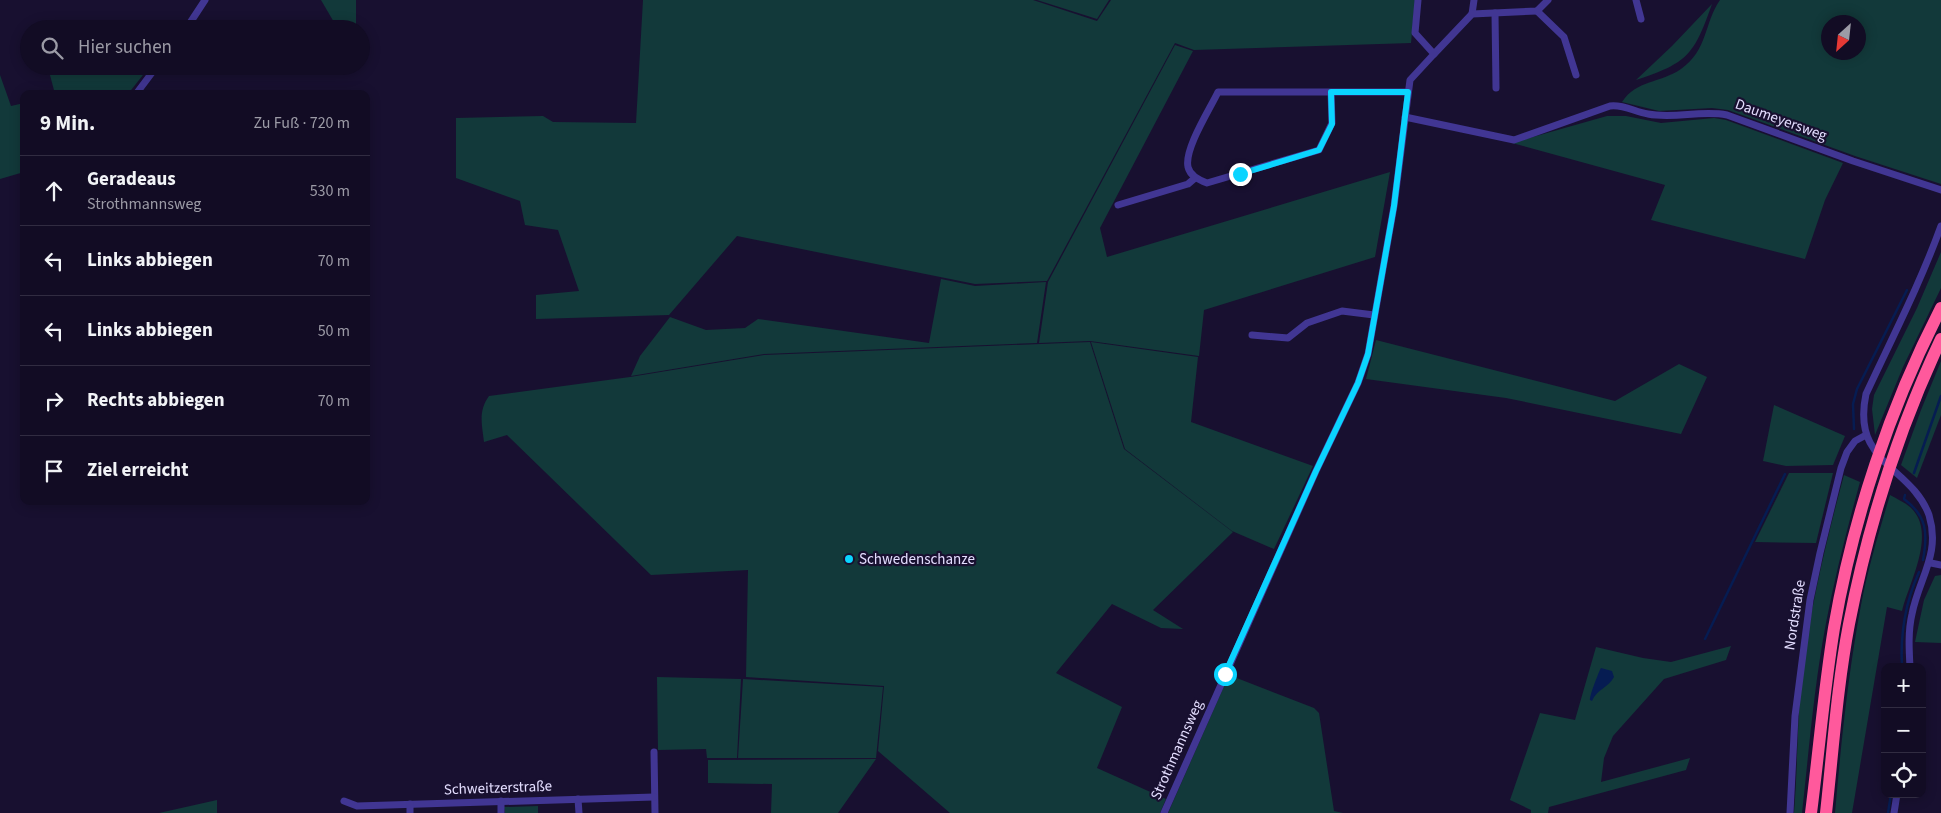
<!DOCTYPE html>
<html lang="de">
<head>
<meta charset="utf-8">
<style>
	:root { --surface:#120c24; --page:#1b152c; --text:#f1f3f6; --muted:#9c9ba6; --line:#312c41 }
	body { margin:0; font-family:"Source Sans 3",sans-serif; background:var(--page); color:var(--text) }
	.controls { position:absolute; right:15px; bottom:15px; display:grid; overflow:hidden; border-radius:10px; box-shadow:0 2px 12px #0003 }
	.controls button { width:45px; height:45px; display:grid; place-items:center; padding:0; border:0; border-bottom:1px solid var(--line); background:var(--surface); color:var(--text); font:25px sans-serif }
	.compass { position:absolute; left:1821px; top:15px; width:45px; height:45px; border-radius:50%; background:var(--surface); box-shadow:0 2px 12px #0003; rotate:207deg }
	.stop { position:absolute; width:15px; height:15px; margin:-11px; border:4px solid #0ad4ff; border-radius:50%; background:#fff }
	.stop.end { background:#0ad4ff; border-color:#fff; box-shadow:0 1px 5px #0008 }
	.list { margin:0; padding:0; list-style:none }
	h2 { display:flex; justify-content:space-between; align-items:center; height:65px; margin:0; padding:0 20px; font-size:21px }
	h2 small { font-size:16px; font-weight:400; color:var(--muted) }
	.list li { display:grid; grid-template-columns:32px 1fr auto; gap:15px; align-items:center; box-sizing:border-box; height:70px; padding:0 20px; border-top:1px solid var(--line) }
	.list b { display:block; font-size:19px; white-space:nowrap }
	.list p { margin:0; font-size:16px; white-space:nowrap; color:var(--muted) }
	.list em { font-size:16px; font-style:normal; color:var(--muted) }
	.icon { flex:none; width:28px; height:28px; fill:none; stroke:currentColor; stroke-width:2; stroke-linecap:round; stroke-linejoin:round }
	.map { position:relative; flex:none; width:1941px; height:813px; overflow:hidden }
	.search { position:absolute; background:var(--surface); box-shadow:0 2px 12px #0003; left:20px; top:20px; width:350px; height:55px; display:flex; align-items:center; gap:12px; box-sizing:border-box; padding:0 18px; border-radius:28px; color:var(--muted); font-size:19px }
	.panel { position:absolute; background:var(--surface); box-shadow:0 2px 12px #0003; left:20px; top:90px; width:350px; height:415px; border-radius:10px }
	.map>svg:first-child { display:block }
	.green { fill:#12393a; fill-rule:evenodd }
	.water { fill:#061c52 }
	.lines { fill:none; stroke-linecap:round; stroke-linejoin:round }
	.stream { stroke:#061c52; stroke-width:2.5 }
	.minor { stroke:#413693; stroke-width:7 }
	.motorway { stroke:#ff599c; stroke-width:12 }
	.route { stroke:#0ad4ff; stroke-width:6 }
	.poi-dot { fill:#0ad4ff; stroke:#181030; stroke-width:2 }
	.labels { text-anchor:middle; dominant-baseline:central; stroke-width:4.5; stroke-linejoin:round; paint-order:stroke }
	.street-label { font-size:15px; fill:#e4deff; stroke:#181030 }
	.poi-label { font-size:15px; fill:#e4deff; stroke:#181030; text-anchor:start }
</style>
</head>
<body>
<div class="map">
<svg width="1941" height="813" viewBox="0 0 1941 813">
	<rect width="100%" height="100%" fill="#181030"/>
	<g class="green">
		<polygon points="321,0 356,0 356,29 338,29"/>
		<polygon points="643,0 1033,0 1097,21 1111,0 1415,0 1411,43 1194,50 1175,43 1047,281 975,284 737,236 669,315 536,319 536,295 579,291 558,230 525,225 520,201 456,178 456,118 543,116 553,122 636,123"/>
		<polygon points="1037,0 1109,0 1097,19"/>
		<path d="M 1720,0 L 1941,0 L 1941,184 L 1855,156 L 1728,110 L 1712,108 L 1659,111 L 1622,102 C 1636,80 1661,83 1681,69 C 1708,50 1704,23 1720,0 ZM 1828,22 L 1858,22 L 1858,52 L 1828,52 Z"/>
		<path d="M 1712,4 C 1694,55 1688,63 1636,80 L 1672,46 Z"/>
		<polygon points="1175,45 1193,51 1100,228 1107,257 1390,172 1375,257 1204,310 1199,356 1090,341 1039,343 1048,282"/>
		<polygon points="67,66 150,66 128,94 55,94 50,75"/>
		<polygon points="0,75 11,106 24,103 24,172 0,179"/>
		<polygon points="1607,116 1626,116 1661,123 1714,118 1726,120 1843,163 1825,200 1805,259 1651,220 1665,185 1512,143"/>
		<polygon points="1941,252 1941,288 1903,367 1875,435 1872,409 1874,395 1917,308"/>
		<polygon points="941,279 975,286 1046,282 1037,343 764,354 631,376 640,356 670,317 706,330 745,328 758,319 929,343"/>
		<polygon points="1376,340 1615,401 1679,364 1707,377 1681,434 1506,398 1366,379"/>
		<path d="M 1090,342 L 1124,449 L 1233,532 L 1153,610 L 1183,629 L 1161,628 L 1112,604 L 1056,673 L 1122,707 L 1097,768 L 1166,799 L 1160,813 L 950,813 L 878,751 L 884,686 L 746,677 L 748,570 L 651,575 L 507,435 L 484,442 C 482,425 478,411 489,396 L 630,377 L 764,355 Z"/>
		<polygon points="1091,342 1198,357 1191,422 1313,466 1274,549 1232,531 1125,449"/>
		<polygon points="1941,361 1941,415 1917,478 1901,465 1921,410"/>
		<polygon points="1774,405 1845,436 1833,465 1786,466 1763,461"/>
		<polygon points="1789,473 1833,473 1816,543 1755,542"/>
		<path d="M 1844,475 L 1860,482 C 1847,529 1835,576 1826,623 C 1814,686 1809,750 1802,813 L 1794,813 C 1798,764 1797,714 1803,665 C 1812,601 1827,538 1844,475 Z"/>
		<path d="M 1890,495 C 1897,499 1904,502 1910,507 C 1938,532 1909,582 1902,611 L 1887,607 L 1852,813 L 1835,813 C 1841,744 1848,674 1861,605 C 1868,568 1879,532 1890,495 Z"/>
		<polygon points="1941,575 1941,643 1915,642 1924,600 1935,576"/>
		<polygon points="1731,646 1726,660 1664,679 1613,736 1604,758 1601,782 1690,758 1686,770 1549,807 1548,813 1531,813 1531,810 1510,800 1540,713 1575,720 1596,647 1643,658 1671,662"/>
		<polygon points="1229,675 1314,708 1319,713 1334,811 1343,813 1168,813"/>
		<polygon points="657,677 741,679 737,758 707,758 706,749 658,750"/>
		<polygon points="743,679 883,687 876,758 738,758"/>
		<polygon points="876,759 838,813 771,813 772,784 708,783 708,760"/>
		<polygon points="217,800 217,813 159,813"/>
		<polygon points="538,806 538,813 505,813 504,807"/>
	</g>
	<path class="water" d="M 1601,668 L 1612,671 L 1614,677 C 1608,688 1597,689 1592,701 L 1590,700 C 1589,697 1599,671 1601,668 Z"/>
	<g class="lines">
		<g class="stream">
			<polyline points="1854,429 1853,404 1857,389 1907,290"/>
			<polyline points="1914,473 1941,396"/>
			<path d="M 1905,495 L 1904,499 C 1927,516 1928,533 1923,560"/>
			<polyline points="1705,639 1785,474"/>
			<path d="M 1902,667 C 1900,633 1905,603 1919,572"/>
			<polyline points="1888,813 1891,794"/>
		</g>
		<g class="minor">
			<polyline points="1636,0 1641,19"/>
			<polyline points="1537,11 1564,37 1576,75"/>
			<polyline points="1495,13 1496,88"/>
			<polyline points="1472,14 1474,0"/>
			<polyline points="186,29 205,0"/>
			<polyline points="1434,54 1472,14 1537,11 1548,0"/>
			<path d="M 1331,92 L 1332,123 L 1319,150 L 1207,183 C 1199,180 1190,176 1188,167 C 1184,149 1210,109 1218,92 L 1408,92"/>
			<polyline points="136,94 157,66"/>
			<path d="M 1405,117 L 1514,140 L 1610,106 C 1623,104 1635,112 1648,114 C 1674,119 1701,110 1727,115 L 1853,161 L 1941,190"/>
			<polyline points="1118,205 1188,184 1195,178"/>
			<polyline points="1252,335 1288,338 1307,323 1342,311 1374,315"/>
			<polyline points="1931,563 1941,565"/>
			<path d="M 1910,667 C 1909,649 1908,631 1912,614 C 1919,578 1941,554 1929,515 C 1911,466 1851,464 1866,394 C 1892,338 1920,284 1941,226"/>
			<polyline points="654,752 655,813"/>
			<polyline points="578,799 579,813"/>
			<polyline points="344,801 357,806 654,797"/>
			<polyline points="501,801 501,813"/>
			<polyline points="410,813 410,804"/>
			<polyline points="1164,813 1316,471 1358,383 1368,354 1394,206 1410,80 1434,54 1415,33 1418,0"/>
			<polyline points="1790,813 1795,716 1810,600 1820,553 1841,468 1847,452 1855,441 1866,435"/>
			<polyline points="1894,813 1897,794"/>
		</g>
		<g class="motorway">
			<path d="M 1811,813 C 1819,751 1824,689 1834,628 C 1853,518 1890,407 1941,308"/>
			<path d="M 1826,813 C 1833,750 1837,687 1849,624 C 1868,526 1898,430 1941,339"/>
		</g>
	</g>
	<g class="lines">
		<polyline class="route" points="1225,674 1316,471 1358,383 1368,354 1394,206 1408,92 1331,92 1332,124 1319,150 1240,174"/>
	</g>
	<circle class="poi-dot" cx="849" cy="559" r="5"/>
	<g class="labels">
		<g class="street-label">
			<text transform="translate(1781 120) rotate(20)">Daumeyersweg</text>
			<text transform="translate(1795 615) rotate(-81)">Nordstraße</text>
			<text transform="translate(1177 750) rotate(-66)">Strothmannsweg</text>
			<text transform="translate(498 788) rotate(-2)">Schweitzerstraße</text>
		</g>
		<g class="poi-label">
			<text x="859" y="559">Schwedenschanze</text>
		</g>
	</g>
</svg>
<div class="controls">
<button>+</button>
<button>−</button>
<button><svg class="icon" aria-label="locate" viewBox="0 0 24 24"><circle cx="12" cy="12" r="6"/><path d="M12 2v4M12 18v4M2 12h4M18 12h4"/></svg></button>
</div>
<svg class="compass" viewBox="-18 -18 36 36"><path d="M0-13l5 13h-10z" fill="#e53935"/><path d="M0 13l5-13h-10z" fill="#9c9ba6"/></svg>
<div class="stop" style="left:1225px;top:674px"></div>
<div class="stop end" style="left:1240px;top:174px"></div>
<div class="search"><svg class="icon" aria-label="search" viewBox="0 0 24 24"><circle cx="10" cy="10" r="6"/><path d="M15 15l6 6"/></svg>Hier suchen</div>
<section class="panel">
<h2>9 Min.<small>Zu Fuß · 720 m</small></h2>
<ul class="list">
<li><svg class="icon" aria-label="ahead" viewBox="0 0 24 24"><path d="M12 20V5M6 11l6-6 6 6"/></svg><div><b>Geradeaus</b><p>Strothmannsweg</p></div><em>530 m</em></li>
<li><svg class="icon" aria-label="left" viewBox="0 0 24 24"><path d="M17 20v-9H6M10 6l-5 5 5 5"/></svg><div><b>Links abbiegen</b></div><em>70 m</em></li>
<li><svg class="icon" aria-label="left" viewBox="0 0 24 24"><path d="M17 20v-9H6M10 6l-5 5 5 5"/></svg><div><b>Links abbiegen</b></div><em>50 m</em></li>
<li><svg class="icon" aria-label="right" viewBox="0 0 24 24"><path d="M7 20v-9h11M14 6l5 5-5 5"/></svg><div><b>Rechts abbiegen</b></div><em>70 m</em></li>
<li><svg class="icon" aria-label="arrive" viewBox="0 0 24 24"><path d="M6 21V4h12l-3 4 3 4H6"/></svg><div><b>Ziel erreicht</b></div></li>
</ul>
</section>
</div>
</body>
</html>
